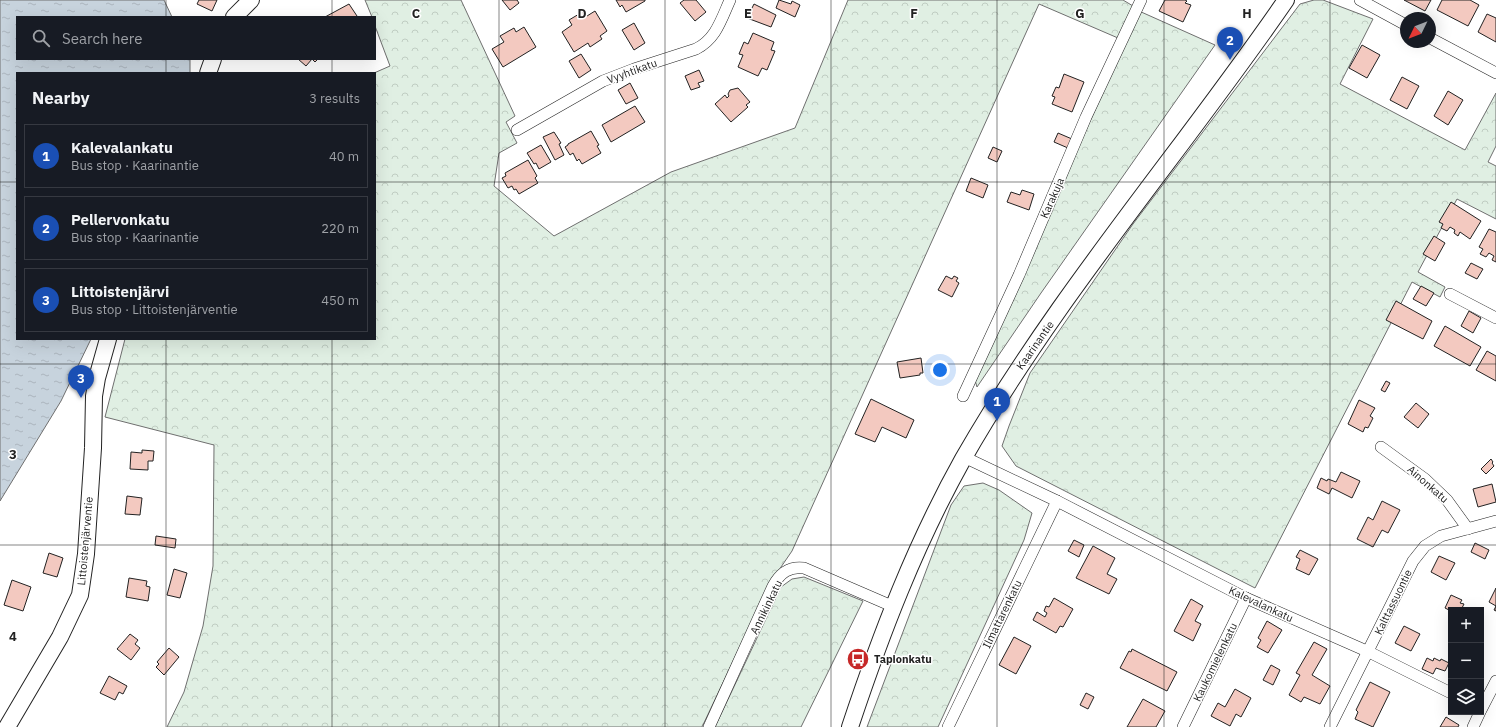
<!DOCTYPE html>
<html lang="en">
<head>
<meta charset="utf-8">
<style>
	:root { --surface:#171b24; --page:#20242c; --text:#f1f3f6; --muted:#9ea1a6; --line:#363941; --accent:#0b8043 }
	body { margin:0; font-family:"IBM Plex Sans",sans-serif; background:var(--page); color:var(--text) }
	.controls { position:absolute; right:12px; bottom:12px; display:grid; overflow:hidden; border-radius:0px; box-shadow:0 4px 16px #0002 }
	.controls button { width:36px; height:36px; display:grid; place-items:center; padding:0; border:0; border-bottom:1px solid var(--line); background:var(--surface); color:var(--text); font:20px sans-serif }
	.compass { position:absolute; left:1400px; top:12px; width:36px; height:36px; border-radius:50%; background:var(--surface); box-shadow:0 4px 16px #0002; rotate:227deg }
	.you { position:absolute; left:940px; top:370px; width:14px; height:14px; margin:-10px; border:3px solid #fff; border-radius:50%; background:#1a73e8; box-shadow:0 0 0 6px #1a73e833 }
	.badge { display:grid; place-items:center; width:26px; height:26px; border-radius:50%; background:var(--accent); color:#fff; font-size:13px; font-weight:700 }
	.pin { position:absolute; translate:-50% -33px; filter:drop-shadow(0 1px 2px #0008) }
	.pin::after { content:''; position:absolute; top:21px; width:14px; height:12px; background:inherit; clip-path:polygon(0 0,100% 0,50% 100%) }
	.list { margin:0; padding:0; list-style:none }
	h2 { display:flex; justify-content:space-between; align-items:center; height:52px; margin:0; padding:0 16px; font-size:17px }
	h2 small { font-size:13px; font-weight:400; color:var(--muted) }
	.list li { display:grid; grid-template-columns:26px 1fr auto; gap:12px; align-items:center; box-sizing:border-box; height:64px; margin:0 8px 8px; padding:0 8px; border:1px solid var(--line); border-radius:0px }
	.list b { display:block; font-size:15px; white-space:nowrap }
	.list p { margin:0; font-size:13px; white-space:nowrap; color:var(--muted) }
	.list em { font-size:13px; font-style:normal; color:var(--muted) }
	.icon { flex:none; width:22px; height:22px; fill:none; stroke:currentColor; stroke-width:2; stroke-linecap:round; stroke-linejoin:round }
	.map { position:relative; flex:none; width:1496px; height:727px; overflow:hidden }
	.search { position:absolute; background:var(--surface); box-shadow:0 4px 16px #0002; left:16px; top:16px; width:360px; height:44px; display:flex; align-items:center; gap:10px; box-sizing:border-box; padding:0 14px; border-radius:0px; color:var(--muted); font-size:15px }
	.panel { position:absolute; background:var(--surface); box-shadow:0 4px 16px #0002; left:16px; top:72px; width:360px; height:268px; border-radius:0px }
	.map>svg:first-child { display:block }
	.forest { fill:url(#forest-crowns); stroke:#6f6f6f }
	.water { fill:url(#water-ripples); stroke:#6f6f6f }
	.building { fill:#f3c9c0; stroke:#222 }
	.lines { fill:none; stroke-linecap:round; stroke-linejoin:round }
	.street-casing { stroke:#222; stroke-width:12 }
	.secondary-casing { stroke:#222; stroke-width:18 }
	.street { stroke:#fff; stroke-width:11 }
	.secondary { stroke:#fff; stroke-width:16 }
	.grid { fill:none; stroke:#222; stroke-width:1; stroke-opacity:0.55 }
	.labels { text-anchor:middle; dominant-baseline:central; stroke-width:3; stroke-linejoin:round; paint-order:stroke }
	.street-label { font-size:11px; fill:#222; stroke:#fff }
	.poi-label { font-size:11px; font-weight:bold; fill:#222; stroke:#fff; text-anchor:start }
	.grid-label { font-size:13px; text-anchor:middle; font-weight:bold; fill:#222; stroke:#fff; stroke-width:3; stroke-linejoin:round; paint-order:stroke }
</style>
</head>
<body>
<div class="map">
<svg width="1496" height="727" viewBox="0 0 1496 727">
	<defs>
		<pattern id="forest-crowns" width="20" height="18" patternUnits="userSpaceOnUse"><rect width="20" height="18" fill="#e0efe3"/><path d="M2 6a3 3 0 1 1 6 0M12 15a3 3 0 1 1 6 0" fill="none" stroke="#c0cdc2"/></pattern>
		<pattern id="water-ripples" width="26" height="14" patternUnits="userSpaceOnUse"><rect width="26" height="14" fill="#c7d3dd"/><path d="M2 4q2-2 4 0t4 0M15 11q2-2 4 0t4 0" fill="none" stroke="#abb5bd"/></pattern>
	</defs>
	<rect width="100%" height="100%" fill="#fff"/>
	<g class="forest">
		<polygon points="365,0 461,0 515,116 506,122 517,143 499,153 494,186 554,236 671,172 795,128 848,0 1123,0 1133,6 1118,38 1039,4 792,551 770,583 702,727 167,727 184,692 203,626 213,566 214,445 105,417 125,339 375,339 375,73 374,73 390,66 375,26 375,17 372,17"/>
		<polygon points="1314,0 1323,0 1373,19 1340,84 1465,150 1496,93 1496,146 1488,162 1496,166 1496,219 1457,199 1418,272 1445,287 1440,297 1412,282 1255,588 1016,466 1002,446 1009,426 1030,373 1133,224 1300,4"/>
		<polygon points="1139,11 1215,45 1041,293 977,387 975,380"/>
		<polygon points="983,483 999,490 1032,513 1024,540 938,727 867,727 951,505 964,486"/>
		<polygon points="804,577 863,601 801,727 715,727 781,587 792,579"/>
	</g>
	<polygon class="water" points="0,0 164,0 172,17 17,17 17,59 190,59 190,73 17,73 17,339 91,339 61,401 0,501"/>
	<g class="building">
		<polygon points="199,0 217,0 212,11 197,4"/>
		<polygon points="502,0 517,0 519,3 510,10"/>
		<polygon points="616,0 645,0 645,1 626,12 622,5 620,7"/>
		<polygon points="684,0 696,0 706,12 695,21 680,3"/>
		<polygon points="779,0 791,4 792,1 800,5 795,17 776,8"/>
		<polygon points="1165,0 1185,0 1187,1 1185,3 1191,5 1183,22 1159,11"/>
		<polygon points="1404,0 1431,0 1425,11"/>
		<polygon points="1442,0 1470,0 1479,5 1468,26 1437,10"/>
		<polygon points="349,4 357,16 356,17 325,17"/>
		<polygon points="754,4 776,15 771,27 747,18"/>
		<polygon points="584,11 587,16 595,11 607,31 600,36 602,39 590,47 588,43 574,52 562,32 572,25 569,20"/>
		<polygon points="1487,14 1496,18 1496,42 1478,32"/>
		<polygon points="634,23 645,43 634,50 622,30"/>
		<polygon points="524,27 536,47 503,67 492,49 504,42 500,36 514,28 516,32"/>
		<polygon points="753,33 774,42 771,50 775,51 767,70 762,68 758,76 738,67 743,55 739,54 744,42 748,44"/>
		<polygon points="1362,45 1380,55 1367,78 1349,68"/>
		<polygon points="581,54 591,70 579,78 569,61"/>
		<polygon points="298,59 318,59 315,62 312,59 306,66"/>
		<polygon points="699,70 704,81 698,83 700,87 691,90 685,76"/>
		<polygon points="1064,74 1084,82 1072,112 1052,104 1055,97 1052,96 1056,87 1059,88"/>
		<polygon points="1402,77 1419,86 1407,109 1390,100"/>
		<polygon points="630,83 638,98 626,104 618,90"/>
		<polygon points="738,88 750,102 746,105 748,107 731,122 715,104 725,95 727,98 729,96 728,94 730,90"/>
		<polygon points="1448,91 1463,100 1448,125 1434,116"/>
		<polygon points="635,106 645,122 611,142 602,125"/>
		<polygon points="591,131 599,145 597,146 601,153 582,164 579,159 577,161 573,153 570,155 565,147 568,145 568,144"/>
		<polygon points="554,132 561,143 559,144 564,155 555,160 543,137"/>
		<polygon points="1058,133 1072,139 1068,148 1054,142"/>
		<polygon points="541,145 551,162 539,169 536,163 534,164 527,153"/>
		<polygon points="993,147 1002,151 997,162 988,158"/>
		<polygon points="528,160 537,176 535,178 538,183 519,194 516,189 514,190 512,186 508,188 502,178 506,176 505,173"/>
		<polygon points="971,178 988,185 983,198 966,191"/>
		<polygon points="1022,190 1034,194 1029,210 1007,202 1011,192 1020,195"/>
		<polygon points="1451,202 1481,221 1470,239 1460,232 1458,236 1454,233 1455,230 1450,227 1447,231 1441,228 1443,224 1439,222"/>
		<polygon points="1489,229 1496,232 1496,262 1492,260 1494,256 1489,253 1486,257 1480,254 1483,249 1479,247"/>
		<polygon points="1434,236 1445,243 1435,261 1423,254"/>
		<polygon points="1471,263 1483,269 1477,279 1465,273"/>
		<polygon points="946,276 952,279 954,276 958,278 956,281 959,283 952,297 938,290"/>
		<polygon points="1421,286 1434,293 1426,306 1413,299"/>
		<polygon points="1396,301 1432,321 1423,339 1386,320"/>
		<polygon points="1469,311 1481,318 1473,333 1461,326"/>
		<polygon points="1445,326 1481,347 1470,366 1434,346"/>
		<polygon points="1487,351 1496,356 1496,381 1476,370"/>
		<polygon points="921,358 923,373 920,373 920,375 900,378 897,362"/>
		<polygon points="1386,381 1390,383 1385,392 1381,390"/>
		<polygon points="871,399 914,420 906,438 882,427 875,442 855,434"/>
		<polygon points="1359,400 1375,408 1370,416 1373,418 1368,428 1365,427 1363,432 1348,424"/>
		<polygon points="1416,403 1429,414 1418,428 1404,417"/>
		<polygon points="142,450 154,451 153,461 148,461 148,470 130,469 131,452 142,453"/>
		<polygon points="1491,459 1493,462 1492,463 1494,466 1486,474 1481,469"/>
		<polygon points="1341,472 1360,481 1352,498 1332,488 1329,494 1317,488 1321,478 1327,481 1328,479 1336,482"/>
		<polygon points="1492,484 1496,502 1478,507 1473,489"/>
		<polygon points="127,496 142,498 140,515 125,514"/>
		<polygon points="1382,501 1400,510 1388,533 1382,530 1373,547 1357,539 1368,517 1373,520"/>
		<polygon points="156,536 176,539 175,548 155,545"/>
		<polygon points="1074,540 1084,545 1079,557 1068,551"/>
		<polygon points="1475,543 1489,550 1485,559 1471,552"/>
		<polygon points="1093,546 1115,558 1107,574 1117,579 1109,594 1076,578"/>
		<polygon points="1300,550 1318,559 1309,575 1296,569 1300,559 1296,557"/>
		<polygon points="49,553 63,558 57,577 43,573"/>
		<polygon points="1439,556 1455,563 1446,580 1431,572"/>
		<polygon points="174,569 187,573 180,598 167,595"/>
		<polygon points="129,578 147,581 146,586 150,587 148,601 126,597"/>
		<polygon points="12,580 31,587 23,611 4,605"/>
		<polygon points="1496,588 1496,611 1494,610 1496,606 1489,602"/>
		<polygon points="1451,595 1462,600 1460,603 1464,604 1461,610 1451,610 1451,611 1445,608"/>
		<polygon points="1054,598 1073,609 1063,627 1060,626 1056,633 1033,620 1037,612 1045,617 1047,613 1044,611 1046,606 1049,607"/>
		<polygon points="1191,599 1203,606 1195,621 1201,624 1193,641 1174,631"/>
		<polygon points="1267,621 1282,630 1268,653 1257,647 1261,640 1258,638"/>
		<polygon points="1404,626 1420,634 1411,651 1395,643"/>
		<polygon points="130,634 138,640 135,644 140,648 131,660 117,649"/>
		<polygon points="1014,637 1031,646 1016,674 999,665"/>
		<polygon points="1314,642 1327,649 1312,675 1330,686 1320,704 1304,697 1301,702 1289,695 1300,675 1296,673"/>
		<polygon points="169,648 179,657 164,675 156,667 159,664 157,662"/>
		<polygon points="1132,649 1177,672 1167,691 1120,668 1129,651 1131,652"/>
		<polygon points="1427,658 1433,661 1434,658 1440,661 1441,659 1449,663 1445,671 1436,668 1433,674 1422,669"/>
		<polygon points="1271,665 1280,670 1273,685 1263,680"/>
		<polygon points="109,676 127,686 123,694 119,692 115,700 100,693"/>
		<polygon points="1370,682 1390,692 1373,727 1355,719 1358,712 1356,710"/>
		<polygon points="1235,689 1251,698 1241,717 1236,714 1230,726 1211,716 1218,703 1225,707"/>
		<polygon points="1086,693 1094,697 1088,709 1080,705"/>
		<polygon points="1143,699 1165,711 1156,727 1127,727"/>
		<polygon points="1446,717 1459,725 1458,727 1440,727"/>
	</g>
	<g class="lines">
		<g class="street-casing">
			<g id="street">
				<polyline points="1360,0 1406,25"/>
				<polyline points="1430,38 1496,73"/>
				<path d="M 517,130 L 603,81 L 634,69 L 696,49 C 716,39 721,20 730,0"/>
				<polyline points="1450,294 1496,318"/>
				<polyline points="963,396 1019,275 1086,117 1141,0"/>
				<polyline points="1381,447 1425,479 1447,500 1468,529"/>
				<polyline points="964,457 1057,501 1246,598 1369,652 1451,693"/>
				<polyline points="1481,710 1496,681"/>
				<path d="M 709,727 L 773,586 C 780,573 789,566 804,568 L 892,606"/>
				<polyline points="948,727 1057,501"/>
				<polyline points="1183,727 1246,598"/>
				<polyline points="1330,727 1413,561 1425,546 1441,536 1496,521"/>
				<polyline points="1473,727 1480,712"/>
			</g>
		</g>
		<g class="secondary-casing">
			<g id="secondary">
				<polyline points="234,17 251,0"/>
				<polyline points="208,73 213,59"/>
				<polyline points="7,727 60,637 80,595 86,554 93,448 94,396 97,378 108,339"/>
				<path d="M 850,727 C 881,634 915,545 963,459 C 1056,296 1180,154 1286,0"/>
			</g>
		</g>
		<use href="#street" class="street"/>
		<use href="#secondary" class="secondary"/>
	</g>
	<path class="grid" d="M 166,0 L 166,17M 332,0 L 332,17M 499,0 L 499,727M 665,0 L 665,727M 831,0 L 831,727M 997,0 L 997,727M 1164,0 L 1164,727M 1330,0 L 1330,727M 166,59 L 166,73M 332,59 L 332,73M 0,182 L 17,182M 375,182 L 1496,182M 166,339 L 166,727M 332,339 L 332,727M 0,364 L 1496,364M 0,545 L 1496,545"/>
	<defs>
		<g id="bus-disc" transform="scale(1.15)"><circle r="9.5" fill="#c62828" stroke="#fff"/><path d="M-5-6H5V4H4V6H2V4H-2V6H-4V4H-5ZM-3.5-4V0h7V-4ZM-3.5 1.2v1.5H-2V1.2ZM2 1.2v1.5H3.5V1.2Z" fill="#fff"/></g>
	</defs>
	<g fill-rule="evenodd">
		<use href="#bus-disc" x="858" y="659"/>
	</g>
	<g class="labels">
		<g class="street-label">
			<text transform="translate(632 71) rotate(-20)">Vyyhtikatu</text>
			<text transform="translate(1052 198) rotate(-66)">Karakuja</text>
			<text transform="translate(1035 345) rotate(-55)">Kaarinantie</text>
			<text transform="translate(1428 484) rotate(41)">Ainonkatu</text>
			<text transform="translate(85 541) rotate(-85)">Littoistenjärventie</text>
			<text transform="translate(1393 602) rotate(-64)">Kalttassuontie</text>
			<text transform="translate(1261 604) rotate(25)">Kalevalankatu</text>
			<text transform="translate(766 607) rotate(-64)">Annikinkatu</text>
			<text transform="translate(1002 614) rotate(-64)">Ilmattarenkatu</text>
			<text transform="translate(1215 662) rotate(-64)">Kaukomielenkatu</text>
		</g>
		<g class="poi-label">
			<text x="874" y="659">Tapionkatu</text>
		</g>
	</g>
	<g class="grid-label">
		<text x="416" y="18">C</text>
		<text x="582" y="18">D</text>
		<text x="748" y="18">E</text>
		<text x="914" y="18">F</text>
		<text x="1080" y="18">G</text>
		<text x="1247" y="18">H</text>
		<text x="13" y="459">3</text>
		<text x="13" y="641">4</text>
	</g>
</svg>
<div class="controls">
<button>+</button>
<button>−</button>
<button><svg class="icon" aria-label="layers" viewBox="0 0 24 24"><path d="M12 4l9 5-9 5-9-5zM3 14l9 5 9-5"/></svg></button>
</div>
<svg class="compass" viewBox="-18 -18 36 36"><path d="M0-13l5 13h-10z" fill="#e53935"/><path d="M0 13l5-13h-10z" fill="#9ea1a6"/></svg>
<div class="you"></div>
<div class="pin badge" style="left:997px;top:421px;background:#1a4fb4">1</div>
<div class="pin badge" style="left:1230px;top:60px;background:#1a4fb4">2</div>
<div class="pin badge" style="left:81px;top:398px;background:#1a4fb4">3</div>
<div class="search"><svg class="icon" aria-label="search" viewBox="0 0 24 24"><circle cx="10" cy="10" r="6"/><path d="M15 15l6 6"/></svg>Search here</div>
<section class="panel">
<h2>Nearby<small>3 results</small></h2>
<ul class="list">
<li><span class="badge" style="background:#1a4fb4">1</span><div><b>Kalevalankatu</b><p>Bus stop · Kaarinantie</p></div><em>40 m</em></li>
<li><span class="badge" style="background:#1a4fb4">2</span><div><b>Pellervonkatu</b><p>Bus stop · Kaarinantie</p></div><em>220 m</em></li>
<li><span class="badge" style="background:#1a4fb4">3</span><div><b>Littoistenjärvi</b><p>Bus stop · Littoistenjärventie</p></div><em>450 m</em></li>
</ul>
</section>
</div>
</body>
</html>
